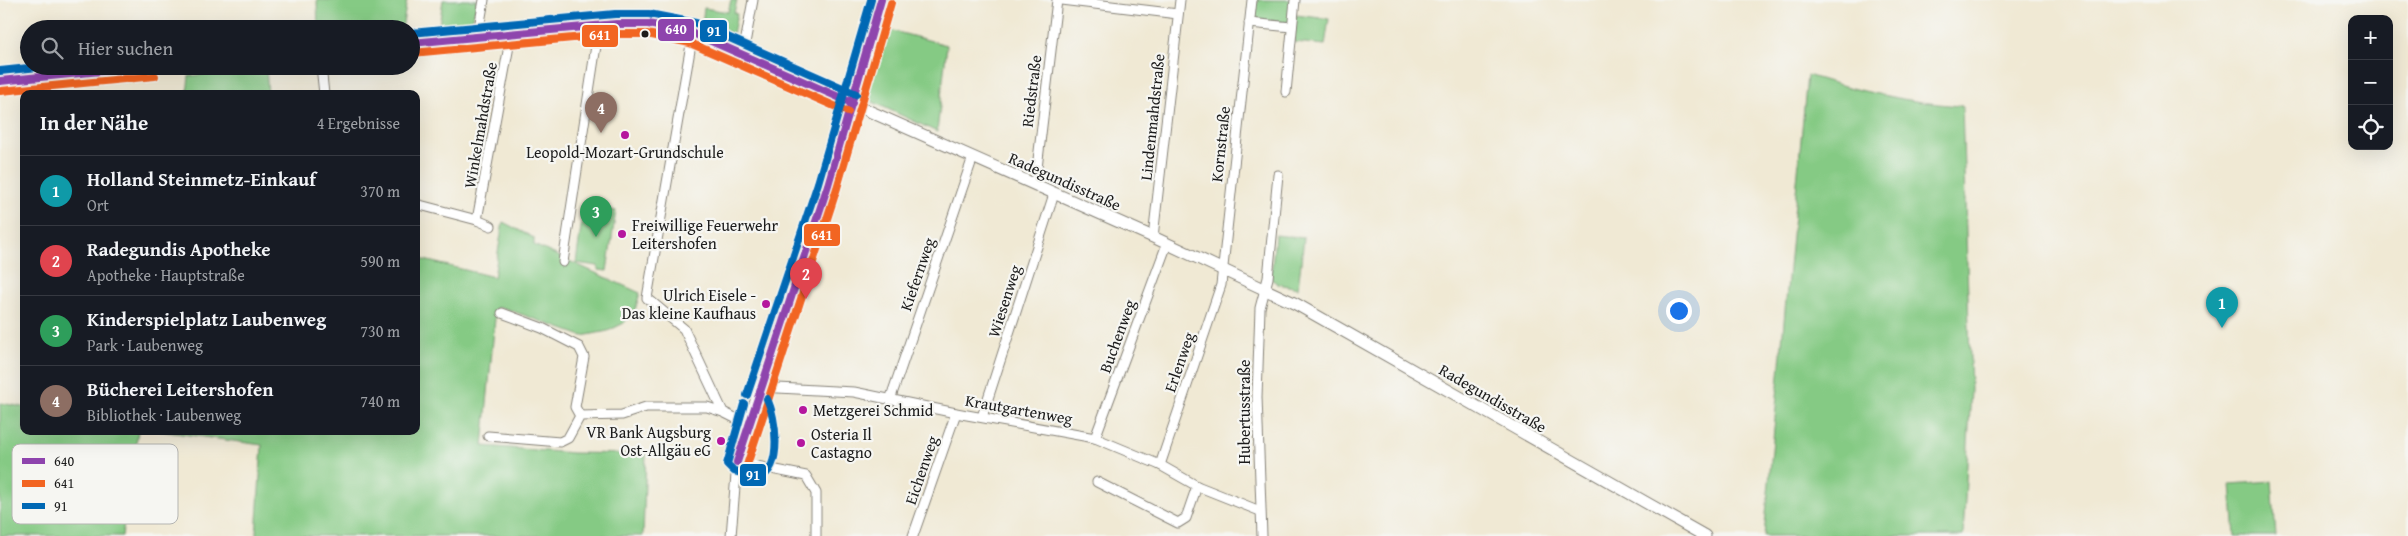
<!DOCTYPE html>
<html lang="de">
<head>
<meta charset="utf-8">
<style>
	:root { --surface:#171b24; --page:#242831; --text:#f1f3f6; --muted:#9ea1a6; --line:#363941; --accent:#ea580c }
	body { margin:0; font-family:"Gentium Book Plus",serif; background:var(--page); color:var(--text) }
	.controls { position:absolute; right:15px; top:15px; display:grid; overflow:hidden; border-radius:10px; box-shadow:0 5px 20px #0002 }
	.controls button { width:45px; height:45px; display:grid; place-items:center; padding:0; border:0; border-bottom:1px solid var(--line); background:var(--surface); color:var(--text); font:25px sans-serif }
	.you { position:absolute; left:1678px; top:310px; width:18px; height:18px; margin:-12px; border:4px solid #fff; border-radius:50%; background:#1a73e8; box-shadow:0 0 0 8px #1a73e833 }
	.badge { display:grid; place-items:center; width:32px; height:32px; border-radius:50%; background:var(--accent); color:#fff; font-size:16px; font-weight:700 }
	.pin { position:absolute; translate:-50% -41px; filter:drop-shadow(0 1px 2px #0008) }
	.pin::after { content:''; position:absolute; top:26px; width:18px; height:15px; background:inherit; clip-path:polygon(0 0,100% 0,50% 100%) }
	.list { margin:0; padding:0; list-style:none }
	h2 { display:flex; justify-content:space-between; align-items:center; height:65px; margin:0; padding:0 20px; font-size:21px }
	h2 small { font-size:16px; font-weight:400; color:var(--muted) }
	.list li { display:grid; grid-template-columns:32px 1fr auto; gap:15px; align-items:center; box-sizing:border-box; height:70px; padding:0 20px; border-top:1px solid var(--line) }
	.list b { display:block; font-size:19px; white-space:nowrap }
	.list p { margin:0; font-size:16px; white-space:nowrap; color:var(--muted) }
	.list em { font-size:16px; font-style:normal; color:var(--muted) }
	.icon { flex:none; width:28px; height:28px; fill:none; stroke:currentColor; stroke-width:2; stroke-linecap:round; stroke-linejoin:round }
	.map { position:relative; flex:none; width:2408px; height:536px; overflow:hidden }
	.search { position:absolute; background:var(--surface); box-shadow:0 5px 20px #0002; left:20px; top:20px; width:400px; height:55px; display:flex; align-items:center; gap:12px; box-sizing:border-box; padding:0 18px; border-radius:28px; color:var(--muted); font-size:19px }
	.panel { position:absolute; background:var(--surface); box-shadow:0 5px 20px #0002; left:20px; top:90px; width:400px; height:345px; border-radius:10px }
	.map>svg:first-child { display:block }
	.green { fill:#85ca84; stroke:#507350 }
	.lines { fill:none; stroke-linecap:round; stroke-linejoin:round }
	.minor-casing { stroke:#868278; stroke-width:11 }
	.tertiary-casing { stroke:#868278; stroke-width:13 }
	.minor { stroke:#fff; stroke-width:9 }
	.tertiary { stroke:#fff; stroke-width:11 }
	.bus-1-casing { stroke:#f6f6f2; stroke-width:11 }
	.bus-2-casing { stroke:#f6f6f2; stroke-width:11 }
	.bus-3-casing { stroke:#f6f6f2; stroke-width:11 }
	.bus-1 { stroke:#8e44ad; stroke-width:8 }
	.bus-2 { stroke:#f26522; stroke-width:8 }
	.bus-3 { stroke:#0068b4; stroke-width:8 }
	.bus-dot { fill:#1c1c1c; stroke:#f6f6f2; stroke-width:2 }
	.poi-dot { fill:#b5179e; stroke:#f6f6f2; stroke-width:2 }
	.labels { text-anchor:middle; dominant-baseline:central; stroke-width:4.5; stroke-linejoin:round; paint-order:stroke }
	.street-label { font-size:16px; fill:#1c1c1c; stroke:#f6f6f2 }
	.poi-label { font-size:16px; fill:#1c1c1c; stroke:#f6f6f2; text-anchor:start }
	.key { fill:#f6f6f2; stroke:#b5b5b2; stroke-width:1 }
	.key-label { font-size:14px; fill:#1c1c1c }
	.line-badge { stroke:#f6f6f2; stroke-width:2 }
	.badge-label { font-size:14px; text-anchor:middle; font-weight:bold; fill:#fff }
</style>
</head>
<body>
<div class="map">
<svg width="2408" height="536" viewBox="0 0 2408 536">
	<rect width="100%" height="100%" fill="#f6f6f2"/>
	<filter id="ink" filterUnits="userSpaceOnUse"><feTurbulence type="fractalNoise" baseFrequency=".02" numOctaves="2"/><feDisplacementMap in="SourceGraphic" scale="10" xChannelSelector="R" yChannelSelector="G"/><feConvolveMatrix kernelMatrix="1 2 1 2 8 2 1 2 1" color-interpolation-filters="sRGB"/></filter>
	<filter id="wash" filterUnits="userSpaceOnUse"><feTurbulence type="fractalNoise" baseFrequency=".0096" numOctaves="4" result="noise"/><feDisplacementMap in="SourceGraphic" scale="20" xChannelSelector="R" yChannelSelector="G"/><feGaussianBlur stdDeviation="1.12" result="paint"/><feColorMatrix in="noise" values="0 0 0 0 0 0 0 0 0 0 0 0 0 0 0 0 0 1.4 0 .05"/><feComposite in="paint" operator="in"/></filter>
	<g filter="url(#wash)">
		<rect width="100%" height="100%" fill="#f0e9d4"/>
		<g class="green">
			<polygon points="317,0 407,0 402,29 318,29"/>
			<path d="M 443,0 L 477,0 C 471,32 469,29 438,32 Z"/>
			<polygon points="731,0 737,0 734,13 737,14 733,34 702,24 704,8 728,12"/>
			<polygon points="1253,0 1292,0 1289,23 1252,19"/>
			<polygon points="1296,15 1329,19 1325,45 1294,42"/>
			<path d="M 882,28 L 947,45 L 937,132 L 873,102 C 861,87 878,46 882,28 Z"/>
			<polygon points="266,68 268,94 187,94 189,76"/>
			<path d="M 1807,75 C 1858,91 1909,103 1962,106 L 1971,390 L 1963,536 L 1764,536 Z"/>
			<polygon points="584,206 616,211 607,271 598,270 598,266 576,263"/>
			<polygon points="503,222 534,238 534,245 640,293 635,310 624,323 608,331 582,336 504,308 496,308 483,446 573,453 646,454 643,536 256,536 262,445 160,431 416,431 416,258 494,277"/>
			<polygon points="1275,235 1304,238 1298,288 1278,284 1271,279"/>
			<polygon points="0,403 24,407 24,431 138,431 122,536 0,536"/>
			<polygon points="2272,481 2276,536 2235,536 2231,484"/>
		</g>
	</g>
	<g filter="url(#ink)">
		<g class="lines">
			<g class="minor-casing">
				<g id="minor">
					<polyline points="1061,0 1178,14"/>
					<polyline points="1249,23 1292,27"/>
					<polyline points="693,33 647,298 684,329 723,412 747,424"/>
					<polyline points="477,39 484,0"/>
					<polyline points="743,54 753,0"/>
					<polyline points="321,66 324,94"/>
					<polyline points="1286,92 1295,0"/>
					<polyline points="1035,185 1057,0"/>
					<polyline points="416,204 477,220 491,226"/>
					<polyline points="477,220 511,35"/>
					<polyline points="1153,237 1180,0"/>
					<polyline points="563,262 599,26"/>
					<polyline points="502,313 542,328 579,347 584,357 575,407 580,416"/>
					<polyline points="759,387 854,392 956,413 1095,438 1160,465 1197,486 1260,511"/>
					<polyline points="890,400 973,157"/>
					<polyline points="982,417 1054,194"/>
					<polyline points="488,436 560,442 568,438 580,416 622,415 646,407 707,407 723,412"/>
					<polyline points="1095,438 1167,244"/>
					<polyline points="737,462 806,476 816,493 816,536"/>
					<polyline points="1160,465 1221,285 1252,0"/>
					<polyline points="1097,482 1178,523 1186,518 1197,486"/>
					<polyline points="731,536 737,462 747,424 809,247 852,103"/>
					<polyline points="913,536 956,413"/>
					<polyline points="1262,536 1257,397 1260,308 1268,278 1278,175"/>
				</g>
			</g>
			<g class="tertiary-casing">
				<g id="tertiary">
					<polyline points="411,43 616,24 648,24 693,33 1153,237 1296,304 1705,536"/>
					<polyline points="0,81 154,66"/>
					<polyline points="852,103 881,0"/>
				</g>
			</g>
			<use href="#minor" class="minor"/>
			<use href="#tertiary" class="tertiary"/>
			<g class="bus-1-casing">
				<g id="bus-1">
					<polyline points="411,43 616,24 648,24 693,33 852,103"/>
					<polyline points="0,81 151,66"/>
					<polyline points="737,462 828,185 881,0"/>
				</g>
			</g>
			<g class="bus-2-casing">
				<g id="bus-2">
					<polyline points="412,53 616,34 647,34 690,43 848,112"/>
					<polyline points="1,91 155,76"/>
					<polyline points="747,465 837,188 891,3"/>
				</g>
			</g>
			<g class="bus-3-casing">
				<g id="bus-3">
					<polyline points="411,33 615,14 649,14 696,23 856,94"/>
					<polyline points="0,71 48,66"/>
					<polyline points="747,395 818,183 871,0"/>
					<path d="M 744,404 L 727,464 L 734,471 L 760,477 C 783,468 776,417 767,399"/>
				</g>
			</g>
			<use href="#bus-1" class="bus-1"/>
			<use href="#bus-2" class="bus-2"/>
			<use href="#bus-3" class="bus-3"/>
		</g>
	</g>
	<circle class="bus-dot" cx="645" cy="34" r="4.5"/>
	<g class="poi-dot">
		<circle cx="625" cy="135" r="5"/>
		<circle cx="622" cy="234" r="5"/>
		<circle cx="766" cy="304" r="5"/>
		<circle cx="803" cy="410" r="5"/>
		<circle cx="721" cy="441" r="5"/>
		<circle cx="801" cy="443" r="5"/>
	</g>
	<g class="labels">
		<g class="street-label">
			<text transform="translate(1031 91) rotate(-83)">Riedstraße</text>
			<text transform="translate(1152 117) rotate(-84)">Lindenmahdstraße</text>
			<text transform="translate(480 125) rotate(-80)">Winkelmahdstraße</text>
			<text transform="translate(1220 144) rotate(-84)">Kornstraße</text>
			<text transform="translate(1065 181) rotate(24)">Radegundisstraße</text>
			<text transform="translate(917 274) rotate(-71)">Kiefernweg</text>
			<text transform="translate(1004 301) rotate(-72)">Wiesenweg</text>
			<text transform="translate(1117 336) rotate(-70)">Buchenweg</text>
			<text transform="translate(1179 362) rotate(-71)">Erlenweg</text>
			<text transform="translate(1493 398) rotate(30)">Radegundisstraße</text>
			<text transform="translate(1019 409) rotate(10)">Krautgartenweg</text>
			<text transform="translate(1244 412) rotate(-90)">Hubertusstraße</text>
			<text transform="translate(921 470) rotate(-71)">Eichenweg</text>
		</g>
		<g class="poi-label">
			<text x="625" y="152" text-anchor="middle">Leopold-Mozart-Grundschule</text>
			<text x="632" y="225">Freiwillige Feuerwehr<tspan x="632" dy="18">Leitershofen</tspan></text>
			<text x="756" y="295" text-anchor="end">Ulrich Eisele -<tspan x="756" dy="18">Das kleine Kaufhaus</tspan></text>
			<text x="813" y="410">Metzgerei Schmid</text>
			<text x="711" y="432" text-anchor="end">VR Bank Augsburg<tspan x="711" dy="18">Ost-Allgäu eG</tspan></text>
			<text x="811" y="434">Osteria Il<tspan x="811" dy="18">Castagno</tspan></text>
		</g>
	</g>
	<rect x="12" y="444" width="166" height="80" rx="8" class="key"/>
	<rect x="22" y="458" width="23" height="6" fill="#8e44ad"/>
	<rect x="22" y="480" width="23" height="7" fill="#f26522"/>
	<rect x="22" y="503" width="23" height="6" fill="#0068b4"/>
	<g class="key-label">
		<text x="54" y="466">640</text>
		<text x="54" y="488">641</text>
		<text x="54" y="511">91</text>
	</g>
	<g class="line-badge">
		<rect x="657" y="18" width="38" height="24" rx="5" fill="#8e44ad"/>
		<rect x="699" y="19" width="29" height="24" rx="5" fill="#0068b4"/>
		<rect x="581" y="24" width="38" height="24" rx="5" fill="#f26522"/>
		<rect x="803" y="223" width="38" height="24" rx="5" fill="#f26522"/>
		<rect x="739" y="463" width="28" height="24" rx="5" fill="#0068b4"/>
	</g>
	<g class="badge-label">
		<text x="676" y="34">640</text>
		<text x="714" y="36">91</text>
		<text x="600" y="40">641</text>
		<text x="822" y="240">641</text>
		<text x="753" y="480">91</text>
	</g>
</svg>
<div class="controls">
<button>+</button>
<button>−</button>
<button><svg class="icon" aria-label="locate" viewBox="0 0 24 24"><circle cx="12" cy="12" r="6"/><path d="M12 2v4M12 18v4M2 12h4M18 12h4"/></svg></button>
</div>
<div class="you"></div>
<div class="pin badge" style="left:2222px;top:328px;background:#0f9aa8">1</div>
<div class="pin badge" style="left:806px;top:299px;background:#e0444e">2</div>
<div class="pin badge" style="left:596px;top:237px;background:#2e9e5b">3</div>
<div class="pin badge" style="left:601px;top:133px;background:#8d6e63">4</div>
<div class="search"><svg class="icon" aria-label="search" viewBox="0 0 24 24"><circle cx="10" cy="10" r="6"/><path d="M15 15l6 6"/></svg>Hier suchen</div>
<section class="panel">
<h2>In der Nähe<small>4 Ergebnisse</small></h2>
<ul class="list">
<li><span class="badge" style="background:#0f9aa8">1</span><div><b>Holland Steinmetz-Einkauf</b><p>Ort</p></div><em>370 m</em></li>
<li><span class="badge" style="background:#e0444e">2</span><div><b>Radegundis Apotheke</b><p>Apotheke · Hauptstraße</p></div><em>590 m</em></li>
<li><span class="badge" style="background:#2e9e5b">3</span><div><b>Kinderspielplatz Laubenweg</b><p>Park · Laubenweg</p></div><em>730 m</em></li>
<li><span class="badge" style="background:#8d6e63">4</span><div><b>Bücherei Leitershofen</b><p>Bibliothek · Laubenweg</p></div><em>740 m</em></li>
</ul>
</section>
</div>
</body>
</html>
